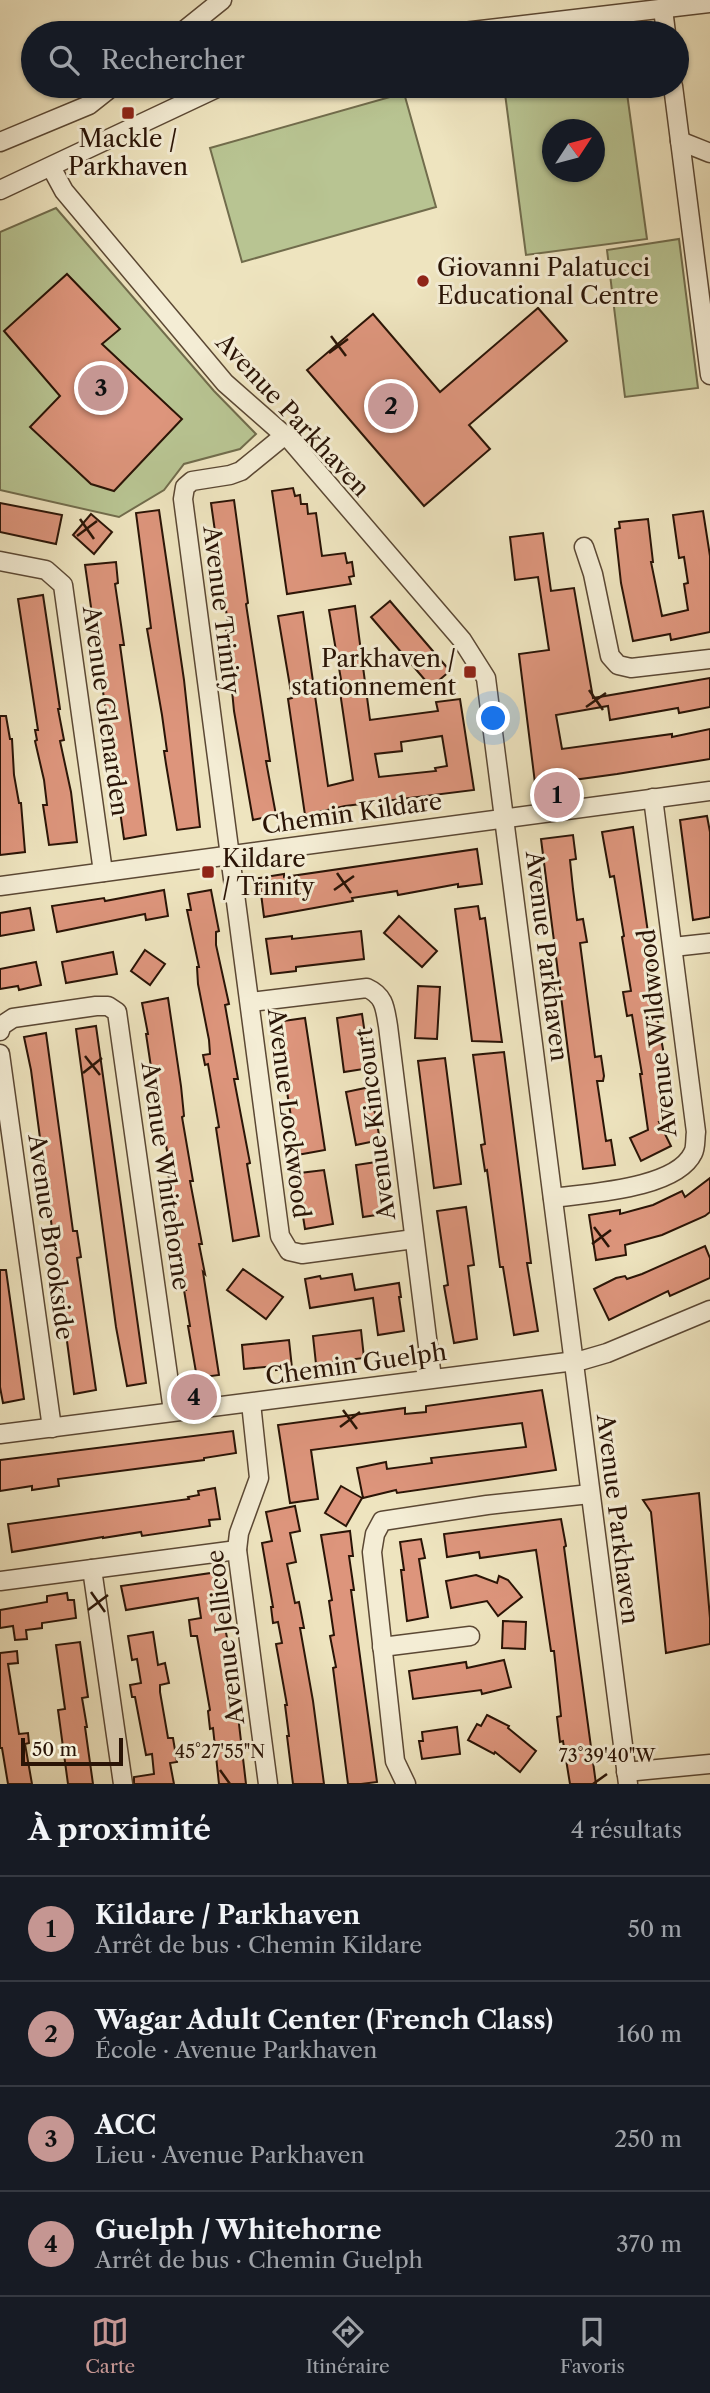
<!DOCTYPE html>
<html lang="fr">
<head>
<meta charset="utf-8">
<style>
	:root { --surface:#171b24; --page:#20242c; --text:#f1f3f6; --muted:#9ea1a6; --line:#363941; --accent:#c59692 }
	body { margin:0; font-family:"Libre Caslon Text",serif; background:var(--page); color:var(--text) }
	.compass { position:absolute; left:542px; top:119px; width:63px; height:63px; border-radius:50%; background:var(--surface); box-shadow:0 2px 5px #0004; rotate:54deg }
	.scale { position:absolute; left:21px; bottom:18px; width:102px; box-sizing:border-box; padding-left:7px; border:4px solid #2a1406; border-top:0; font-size:19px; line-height:24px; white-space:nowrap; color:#2a1406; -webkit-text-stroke:5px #f4edd5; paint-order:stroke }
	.you { position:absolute; left:494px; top:719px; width:24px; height:24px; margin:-18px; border:5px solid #fff; border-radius:50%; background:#1a73e8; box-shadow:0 0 0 10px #1a73e833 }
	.badge { display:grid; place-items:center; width:46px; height:46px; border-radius:50%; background:var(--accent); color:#111; font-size:23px; font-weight:700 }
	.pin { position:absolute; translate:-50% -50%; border:4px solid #fff; box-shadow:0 2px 7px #0006 }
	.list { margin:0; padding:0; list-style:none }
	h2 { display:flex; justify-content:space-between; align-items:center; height:91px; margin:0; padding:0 28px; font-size:30px }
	h2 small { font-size:23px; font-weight:400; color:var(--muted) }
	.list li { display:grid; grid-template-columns:46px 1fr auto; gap:21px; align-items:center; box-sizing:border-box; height:105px; padding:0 28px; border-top:2px solid var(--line) }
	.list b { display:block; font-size:26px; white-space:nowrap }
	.list p { margin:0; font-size:23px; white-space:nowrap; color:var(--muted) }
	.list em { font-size:23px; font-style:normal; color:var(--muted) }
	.icon { flex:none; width:38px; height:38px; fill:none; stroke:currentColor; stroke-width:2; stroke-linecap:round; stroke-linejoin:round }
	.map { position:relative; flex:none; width:710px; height:1784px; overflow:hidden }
	.search { position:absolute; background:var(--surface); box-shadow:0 2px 5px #0004; left:21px; right:21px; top:21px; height:77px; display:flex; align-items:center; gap:18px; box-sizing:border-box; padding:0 24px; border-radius:38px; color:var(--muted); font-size:26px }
	.sheet { height:511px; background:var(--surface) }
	nav { display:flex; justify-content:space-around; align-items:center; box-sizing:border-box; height:98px; border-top:2px solid var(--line); background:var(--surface); font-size:19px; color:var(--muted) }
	nav a { display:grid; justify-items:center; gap:4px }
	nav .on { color:var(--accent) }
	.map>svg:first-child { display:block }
	.green { fill:#b8c492; stroke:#716c4c; stroke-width:2; fill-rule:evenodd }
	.building { fill:#dd957c; stroke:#2a1406; stroke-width:2; fill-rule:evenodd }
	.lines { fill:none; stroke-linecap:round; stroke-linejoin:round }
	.minor-casing { stroke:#5b4834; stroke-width:21 }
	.minor { stroke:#f4edd5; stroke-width:18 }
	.ticks { fill:none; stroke:#2a1406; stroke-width:2.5 }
	.poi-dot { fill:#8f2418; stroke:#f4edd5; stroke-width:2.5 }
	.labels { text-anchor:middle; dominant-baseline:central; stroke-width:6; stroke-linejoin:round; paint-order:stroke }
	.poi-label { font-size:24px; fill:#2a1406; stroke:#f4edd5; text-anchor:start }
	.street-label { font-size:24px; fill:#2a1406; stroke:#f4edd5 }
	.ticks-label { font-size:18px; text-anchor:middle; fill:#2a1406; stroke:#f4edd5; stroke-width:6; stroke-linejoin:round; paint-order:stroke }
</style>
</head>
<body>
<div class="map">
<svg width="710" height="1784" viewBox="0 0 710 1784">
	<rect width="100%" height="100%" fill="#eee4bf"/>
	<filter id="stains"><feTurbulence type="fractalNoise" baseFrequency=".00286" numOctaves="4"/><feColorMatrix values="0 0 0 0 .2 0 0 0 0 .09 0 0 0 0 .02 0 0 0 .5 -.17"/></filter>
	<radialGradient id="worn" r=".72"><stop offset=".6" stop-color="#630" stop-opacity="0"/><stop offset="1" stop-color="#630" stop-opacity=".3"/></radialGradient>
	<g class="green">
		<path d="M 504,86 L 626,86 L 647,239 L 526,255 ZM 552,130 L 594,130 L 594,172 L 552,172 Z"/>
		<polygon points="404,93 436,207 242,262 210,148"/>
		<polygon points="56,208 214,391 256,434 240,449 184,464 164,490 119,517 0,490 0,232"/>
		<polygon points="679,239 698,388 625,397 607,250"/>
	</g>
	<g class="building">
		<polygon points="67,274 120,329 102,344 182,419 114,491 91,484 30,427 60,396 4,331"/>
		<polygon points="538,308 567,341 469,425 490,449 424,506 307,370 373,314 440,392"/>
		<polygon points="293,488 295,496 300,495 301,504 307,504 308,514 316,513 322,556 345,553 347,563 352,562 354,576 349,577 351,584 287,594 272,491"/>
		<polygon points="234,500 248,603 246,604 270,761 266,761 276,815 253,820 234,711 231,680 234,680 225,625 228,624 211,503"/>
		<polygon points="0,503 62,515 56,544 0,532"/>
		<polygon points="159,510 184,680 200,827 177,830 166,764 164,751 167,751 162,715 147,629 151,628 136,513"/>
		<polygon points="703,511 710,556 710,632 671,640 670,634 633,641 621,583 615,529 620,528 619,522 648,519 653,562 651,562 662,616 688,610 684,584 688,583 684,557 679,558 673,515"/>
		<polygon points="91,514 112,532 94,554 73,535"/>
		<polygon points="543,533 551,591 574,588 593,698 710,678 710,707 679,713 678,708 610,720 608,706 556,715 562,749 672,734 672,737 710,729 710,759 617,774 573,780 573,777 535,783 519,654 549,650 538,577 515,580 510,537"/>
		<polygon points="116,562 118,583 115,584 124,645 120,645 146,835 124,839 85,565"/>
		<polygon points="43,595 60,709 58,709 64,740 60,741 71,792 77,842 49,845 43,805 47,805 44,780 35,741 37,740 35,730 38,730 18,599"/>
		<polygon points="390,601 450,671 431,687 371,617"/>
		<path d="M 355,606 L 370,720 L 438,711 L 436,702 L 460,699 L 474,790 L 345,806 L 305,815 L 288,699 L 292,698 L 278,616 L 303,612 L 328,786 L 353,780 L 340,692 L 343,691 L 329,610 ZM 442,736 L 447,766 L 435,768 L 436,771 L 379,777 L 375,754 L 402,751 L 401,742 Z"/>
		<polygon points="0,716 6,716 10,739 12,739 14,775 19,803 21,803 25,852 0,855"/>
		<polygon points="707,816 710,832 710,917 693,920 680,820"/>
		<polygon points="633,827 655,982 658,1011 656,1012 666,1065 663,1066 671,1120 659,1122 671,1146 641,1161 630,1138 648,1130 640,1074 642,1074 632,1015 627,1016 623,992 631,991 622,937 624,936 614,876 610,877 602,832"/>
		<polygon points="573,835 576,859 570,860 573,889 577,920 583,919 587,942 580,943 595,1057 601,1056 604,1076 603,1081 597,1081 606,1141 611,1140 615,1165 583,1169 541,839"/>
		<polygon points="477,849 482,884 458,887 458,884 398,895 397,891 352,898 353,901 264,917 259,878 284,874 284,877"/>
		<polygon points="164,890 168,916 146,920 145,914 57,932 52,906 104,898 105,901"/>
		<polygon points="211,890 219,931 216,932 216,945 229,1004 225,1005 238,1079 234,1079 250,1163 247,1164 259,1236 233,1241 216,1128 219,1127 208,1064 205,1065 203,1055 210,1054 209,1040 198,984 197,967 199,967 187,910 191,910 188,894"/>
		<polygon points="478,906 480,919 485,918 502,1042 472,1041 455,909"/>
		<polygon points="30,908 34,930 0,936 0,913"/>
		<polygon points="399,916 437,951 422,967 384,933"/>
		<polygon points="361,931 364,959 296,967 296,971 271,974 266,939 292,936 292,939"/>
		<polygon points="145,950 165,964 150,985 131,971"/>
		<polygon points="113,952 117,974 66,983 62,962"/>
		<polygon points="36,962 41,985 19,990 18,986 0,989 0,969"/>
		<polygon points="418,986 440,987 437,1039 415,1038"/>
		<polygon points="168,998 181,1086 184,1116 182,1117 193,1181 190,1181 202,1244 199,1244 205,1274 203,1272 219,1375 197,1378 188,1326 190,1326 184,1290 186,1290 174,1226 178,1225 166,1163 169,1163 162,1120 159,1120 146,1034 148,1034 142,1003"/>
		<polygon points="362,1014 370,1068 344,1072 337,1018"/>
		<polygon points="305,1018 325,1150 297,1155 276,1022"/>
		<polygon points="96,1026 146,1383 127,1386 116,1327 76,1029"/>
		<polygon points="46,1033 73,1231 77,1231 81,1257 77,1258 96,1390 74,1394 31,1070 24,1037"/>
		<polygon points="504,1052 531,1263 527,1263 538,1331 514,1335 503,1267 500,1267 487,1170 485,1171 481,1145 485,1144 473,1055"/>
		<polygon points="445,1058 461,1184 434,1188 418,1061"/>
		<polygon points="370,1087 380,1140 356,1145 346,1092"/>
		<polygon points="383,1161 390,1213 363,1217 356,1165"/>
		<polygon points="324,1170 333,1224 305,1229 297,1178 300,1178 300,1173"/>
		<polygon points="710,1178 710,1212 705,1216 662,1235 625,1245 626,1255 596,1260 589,1215 620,1210 620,1214 653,1205 682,1191 685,1197"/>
		<polygon points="466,1207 474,1265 468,1266 477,1339 454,1343 444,1286 448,1285 437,1211"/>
		<polygon points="705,1246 710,1258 710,1278 670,1296 668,1291 609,1320 594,1289 616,1278 625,1276 627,1279 642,1274"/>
		<polygon points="243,1269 283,1297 266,1319 227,1290"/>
		<polygon points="0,1270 6,1270 24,1399 3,1403 0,1387"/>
		<polygon points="352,1274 355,1290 399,1283 401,1297 399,1297 404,1331 378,1335 373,1298 310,1308 305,1279 320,1276 321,1279"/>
		<polygon points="361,1330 364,1358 316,1364 313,1336"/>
		<polygon points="289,1340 292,1368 276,1370 276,1366 244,1369 242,1345"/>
		<polygon points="542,1390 556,1470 397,1493 396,1490 363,1498 357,1468 386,1462 387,1469 432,1463 431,1458 526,1447 522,1423 482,1428 311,1450 318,1499 290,1503 278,1425 405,1408 405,1414 426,1412 426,1406"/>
		<polygon points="233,1431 236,1453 204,1458 204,1460 58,1479 59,1486 32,1490 32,1486 0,1491 0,1460"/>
		<polygon points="341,1486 362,1498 346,1526 325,1513"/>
		<polygon points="215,1488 220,1519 209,1520 210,1526 142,1536 141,1532 103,1538 103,1537 12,1552 8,1524 189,1499 188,1497 199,1495 198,1491"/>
		<polygon points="699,1493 710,1618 710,1644 666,1653 651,1512 643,1500"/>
		<polygon points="295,1506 300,1531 290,1533 296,1562 287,1564 295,1603 299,1602 304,1628 300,1628 313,1701 324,1784 293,1784 287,1736 289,1736 285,1705 287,1705 276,1644 282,1643 278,1622 273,1623 271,1607 273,1607 262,1543 272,1541 266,1512"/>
		<polygon points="561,1519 566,1546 564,1547 596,1784 570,1784 563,1741 560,1742 557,1717 561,1716 554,1651 551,1651 536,1550 480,1558 479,1552 447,1557 444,1534"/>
		<polygon points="350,1531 353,1556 349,1556 354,1590 351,1590 377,1782 361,1784 348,1784 333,1668 336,1667 330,1636 334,1635 329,1601 332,1600 321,1535"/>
		<polygon points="421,1539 425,1558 419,1559 428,1617 407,1621 401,1570 404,1570 400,1542"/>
		<polygon points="218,1572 223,1601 218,1602 221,1628 225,1628 232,1661 228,1662 237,1707 246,1784 219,1784 213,1728 210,1729 208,1711 210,1710 197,1636 191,1636 189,1620 201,1618 198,1598 126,1610 121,1586"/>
		<polygon points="476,1575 497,1583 499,1576 508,1580 522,1597 498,1616 487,1601 451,1608 446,1581"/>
		<polygon points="67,1593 68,1600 74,1600 76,1618 42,1623 42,1628 26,1630 27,1639 15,1640 13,1626 0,1628 0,1610 47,1602 47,1596"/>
		<polygon points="503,1621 526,1622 525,1649 502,1648"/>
		<polygon points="153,1632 158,1665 165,1663 169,1683 160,1685 160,1692 168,1738 173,1738 177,1762 170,1763 174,1784 134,1784 134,1777 154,1774 152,1754 146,1755 135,1697 132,1697 130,1685 141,1683 137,1659 132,1660 128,1636"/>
		<polygon points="80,1642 88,1697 82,1698 87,1727 85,1727 93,1784 68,1784 58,1710 65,1709 56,1645"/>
		<polygon points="17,1651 18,1663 8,1664 19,1734 28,1733 29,1743 25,1744 32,1784 8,1784 2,1748 0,1748 0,1653"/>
		<polygon points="504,1660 511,1687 482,1694 481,1690 413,1699 409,1671 466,1662 467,1668"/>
		<polygon points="487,1715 509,1726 508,1728 536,1751 520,1772 495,1752 494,1754 468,1740 477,1724 481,1726"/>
		<polygon points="457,1727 460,1754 422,1759 419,1741 423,1741 422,1732"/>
	</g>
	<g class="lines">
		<g class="minor-casing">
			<g id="minor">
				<polyline points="663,9 666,33"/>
				<polyline points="181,33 222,0"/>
				<polyline points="455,33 710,3"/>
				<polyline points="673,86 710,375"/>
				<polyline points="680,141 710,153"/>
				<polyline points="0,142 89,105 113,86"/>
				<polyline points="51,167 64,191 225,383 291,441 462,640 486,678 628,1784"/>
				<polyline points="0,190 221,86"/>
				<polyline points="285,435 241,471 230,475 192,481 185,487 183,499 280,1236 289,1251 302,1254 414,1239"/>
				<polyline points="584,547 593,574 610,656 618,665 631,668 710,659"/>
				<polyline points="0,561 46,570 63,585 103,872"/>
				<polyline points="0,886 710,791"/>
				<polyline points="673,947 710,943"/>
				<path d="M 251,1002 L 367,988 C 385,996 385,1009 388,1026 L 432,1378"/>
				<polyline points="0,1031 1,1026 13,1018 96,1006 108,1006 117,1012 173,1411"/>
				<polyline points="0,1054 52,1428"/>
				<path d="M 553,1198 C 588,1193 676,1189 693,1153 C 696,1148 695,1138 696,1132 L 653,798"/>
				<polyline points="251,1403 259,1478 239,1533 237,1550 268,1784"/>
				<polyline points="0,1434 583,1360 607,1353 710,1310"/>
				<polyline points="92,1569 123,1784"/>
				<polyline points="0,1581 237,1550"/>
				<polyline points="382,1647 470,1636"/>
				<polyline points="626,1772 710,1764"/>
				<polyline points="406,1784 395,1761 372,1552 375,1534 382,1521 487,1505 590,1494"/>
			</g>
		</g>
		<use href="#minor" class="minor"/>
	</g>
	<path class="ticks" d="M 331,336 L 346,356M 329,353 L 348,339M 80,519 L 94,539M 77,536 L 97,521M 589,690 L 603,710M 586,707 L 606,693M 337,873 L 351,893M 334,890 L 354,876M 85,1056 L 100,1075M 83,1073 L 102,1058M 594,1227 L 609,1247M 592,1244 L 611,1230M 343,1410 L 357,1429M 340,1427 L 360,1412M 91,1592 L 105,1612M 88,1610 L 108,1595M 220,1770 L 230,1784M 593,1784 L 607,1774"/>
	<g class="poi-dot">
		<rect x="121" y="106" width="14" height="14" rx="3.5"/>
		<circle cx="423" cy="281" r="7"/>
		<rect x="463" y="665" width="14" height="14" rx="3.5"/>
		<rect x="201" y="865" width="14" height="14" rx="3.5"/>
	</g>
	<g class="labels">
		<g class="poi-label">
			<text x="128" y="138" text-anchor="middle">Mackle /<tspan x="128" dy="28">Parkhaven</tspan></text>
			<text x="437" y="267">Giovanni Palatucci<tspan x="437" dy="28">Educational Centre</tspan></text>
			<text x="456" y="658" text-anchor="end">Parkhaven /<tspan x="456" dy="28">stationnement</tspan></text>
			<text x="222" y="858">Kildare<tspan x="222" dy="28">/ Trinity</tspan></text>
		</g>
		<g class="street-label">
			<text transform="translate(293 415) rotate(47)">Avenue Parkhaven</text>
			<text transform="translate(222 610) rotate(83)">Avenue Trinity</text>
			<text transform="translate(106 711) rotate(82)">Avenue Glenarden</text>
			<text transform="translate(352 813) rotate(-8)">Chemin Kildare</text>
			<text transform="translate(547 956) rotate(83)">Avenue Parkhaven</text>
			<text transform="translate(657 1033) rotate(-96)">Avenue Wildwood</text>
			<text transform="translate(289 1113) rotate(83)">Avenue Lockwood</text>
			<text transform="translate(375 1124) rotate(-97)">Avenue Kincourt</text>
			<text transform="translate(166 1176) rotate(82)">Avenue Whitehorne</text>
			<text transform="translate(51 1237) rotate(82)">Avenue Brookside</text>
			<text transform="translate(356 1364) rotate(-8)">Chemin Guelph</text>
			<text transform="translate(618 1519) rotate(83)">Avenue Parkhaven</text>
			<text transform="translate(225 1637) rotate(-97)">Avenue Jellicoe</text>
		</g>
	</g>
	<g class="ticks-label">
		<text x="220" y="1758">45°27'55"N</text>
		<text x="607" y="1762">73°39'40"W</text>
	</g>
	<rect width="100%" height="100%" filter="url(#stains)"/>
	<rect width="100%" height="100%" fill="url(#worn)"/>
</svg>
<svg class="compass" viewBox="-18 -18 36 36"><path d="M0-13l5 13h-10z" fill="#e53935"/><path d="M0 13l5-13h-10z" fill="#9ea1a6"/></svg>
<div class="scale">50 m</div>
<div class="you"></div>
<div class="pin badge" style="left:557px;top:795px">1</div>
<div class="pin badge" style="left:391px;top:406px">2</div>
<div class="pin badge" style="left:101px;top:388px">3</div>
<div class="pin badge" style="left:194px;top:1397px">4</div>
<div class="search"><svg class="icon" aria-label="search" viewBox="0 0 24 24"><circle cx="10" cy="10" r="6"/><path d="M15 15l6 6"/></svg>Rechercher</div>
</div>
<section class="sheet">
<h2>À proximité<small>4 résultats</small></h2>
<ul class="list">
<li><span class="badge">1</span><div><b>Kildare / Parkhaven</b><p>Arrêt de bus · Chemin Kildare</p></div><em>50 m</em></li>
<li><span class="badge">2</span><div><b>Wagar Adult Center (French Class)</b><p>École · Avenue Parkhaven</p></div><em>160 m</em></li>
<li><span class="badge">3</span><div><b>ACC</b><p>Lieu · Avenue Parkhaven</p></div><em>250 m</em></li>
<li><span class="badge">4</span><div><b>Guelph / Whitehorne</b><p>Arrêt de bus · Chemin Guelph</p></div><em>370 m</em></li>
</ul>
</section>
<nav>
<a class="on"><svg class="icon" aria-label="map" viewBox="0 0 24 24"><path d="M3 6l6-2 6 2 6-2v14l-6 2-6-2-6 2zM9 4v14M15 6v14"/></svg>Carte</a>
<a><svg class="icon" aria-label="directions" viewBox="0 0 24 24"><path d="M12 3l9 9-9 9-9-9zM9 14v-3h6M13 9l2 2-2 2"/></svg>Itinéraire</a>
<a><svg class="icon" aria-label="saved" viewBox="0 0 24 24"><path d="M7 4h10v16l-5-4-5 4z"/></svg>Favoris</a>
</nav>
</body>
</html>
